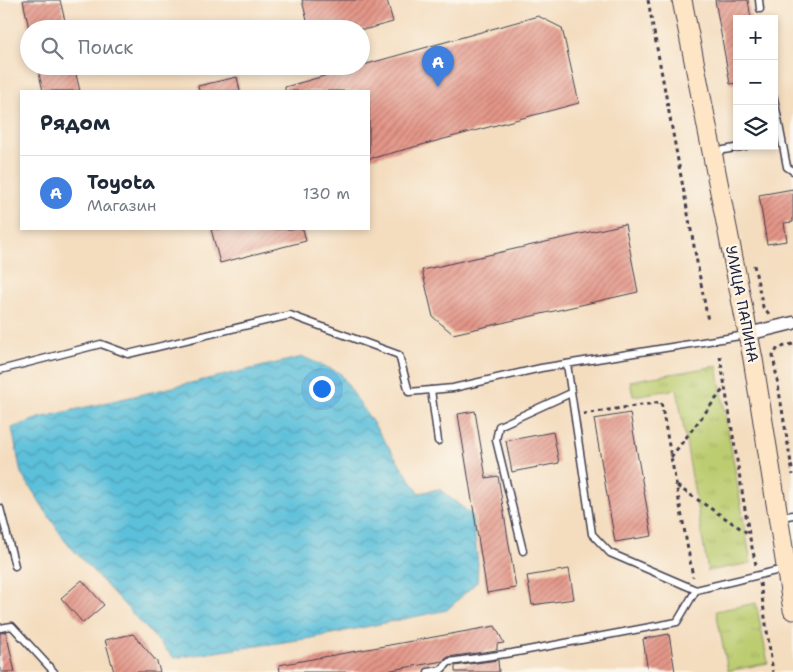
<!DOCTYPE html>
<html lang="ru">
<head>
<meta charset="utf-8">
<style>
	:root { --surface:#fff; --page:#f2f2f3; --text:#1f2937; --muted:#747a83; --line:#e0e1e3; --accent:#1a73e8 }
	body { margin:0; font-family:"Shantell Sans",sans-serif; background:var(--page); color:var(--text) }
	.controls { position:absolute; right:15px; top:15px; display:grid; overflow:hidden; border-radius:0px; box-shadow:0 2px 8px #0003 }
	.controls button { width:45px; height:45px; display:grid; place-items:center; padding:0; border:0; border-bottom:1px solid var(--line); background:var(--surface); color:var(--text); font:25px sans-serif }
	.you { position:absolute; left:321px; top:388px; width:18px; height:18px; margin:-12px; border:4px solid #fff; border-radius:50%; background:#1a73e8; box-shadow:0 0 0 8px #1a73e833 }
	.badge { display:grid; place-items:center; width:32px; height:32px; border-radius:50%; background:var(--accent); color:#fff; font-size:16px; font-weight:700 }
	.pin { position:absolute; translate:-50% -41px; filter:drop-shadow(0 1px 2px #0008) }
	.pin::after { content:''; position:absolute; top:26px; width:18px; height:15px; background:inherit; clip-path:polygon(0 0,100% 0,50% 100%) }
	.list { margin:0; padding:0; list-style:none }
	h2 { display:flex; justify-content:space-between; align-items:center; height:65px; margin:0; padding:0 20px; font-size:21px }
	h2 small { font-size:16px; font-weight:400; color:var(--muted) }
	.list li { display:grid; grid-template-columns:32px 1fr auto; gap:15px; align-items:center; box-sizing:border-box; height:75px; padding:0 20px; border-top:1px solid var(--line) }
	.list b { display:block; font-size:19px; white-space:nowrap }
	.list p { margin:0; font-size:16px; white-space:nowrap; color:var(--muted) }
	.list em { font-size:16px; font-style:normal; color:var(--muted) }
	.icon { flex:none; width:28px; height:28px; fill:none; stroke:currentColor; stroke-width:2; stroke-linecap:round; stroke-linejoin:round }
	.map { position:relative; flex:none; width:793px; height:672px; overflow:hidden }
	.search { position:absolute; background:var(--surface); box-shadow:0 2px 8px #0003; left:20px; top:20px; width:350px; height:55px; display:flex; align-items:center; gap:12px; box-sizing:border-box; padding:0 18px; border-radius:28px; color:var(--muted); font-size:19px }
	.panel { position:absolute; background:var(--surface); box-shadow:0 2px 8px #0003; left:20px; top:90px; width:350px; height:140px; border-radius:0px }
	.map>svg:first-child { display:block }
	.grass { fill:url(#grass-tufts); stroke:#6f7755 }
	.water { fill:url(#water-waves); stroke:#3f718a }
	.building { fill:url(#building-hatch) }
	.lines { fill:none; stroke-linecap:round; stroke-linejoin:round }
	.lane-casing { stroke:#423e4f; stroke-width:9 }
	.street-casing { stroke:#423e4f; stroke-width:15 }
	.secondary-casing { stroke:#423e4f; stroke-width:21 }
	.path { stroke:#423e4f; stroke-width:3; stroke-dasharray:4 4; stroke-linecap:butt }
	.lane { stroke:#fff; stroke-width:6 }
	.street { stroke:#fff; stroke-width:12 }
	.secondary { stroke:#fee5c5; stroke-width:19 }
	.labels { text-anchor:middle; dominant-baseline:central; stroke-width:4.5; stroke-linejoin:round; paint-order:stroke }
	.street-label { font-size:15px; fill:#22223b; stroke:#fbf7ec }
</style>
</head>
<body>
<div class="map">
<svg width="793" height="672" viewBox="0 0 793 672">
	<defs>
		<pattern id="grass-tufts" width="24" height="20" patternUnits="userSpaceOnUse" patternTransform="scale(1.25)"><rect width="24" height="20" fill="#bccc6f"/><path d="M3 7l-1-3M5 7V3M7 7l1-3M15 17l-1-3M17 17v-4M19 17l1-3" fill="none" stroke="#a1af61"/></pattern>
		<pattern id="water-waves" width="16" height="10" patternUnits="userSpaceOnUse" patternTransform="scale(1.25)"><rect width="16" height="10" fill="#5cc0da"/><path d="M0 5q4-4 8 0t8 0" fill="none" stroke="#4c9cb2"/></pattern>
		<pattern id="building-hatch" width="6" height="6" patternUnits="userSpaceOnUse" patternTransform="scale(1.25)"><rect width="6" height="6" fill="#e49688"/><path d="M-1 1l2-2M0 6l6-6M5 7l2-2" fill="none" stroke="#b87a70"/></pattern>
	</defs>
	<rect width="100%" height="100%" fill="#fbf7ec"/>
	<filter id="ink" filterUnits="userSpaceOnUse"><feTurbulence type="fractalNoise" baseFrequency=".02" numOctaves="2"/><feDisplacementMap in="SourceGraphic" scale="10" xChannelSelector="R" yChannelSelector="G"/><feConvolveMatrix kernelMatrix="1 2 1 2 8 2 1 2 1" color-interpolation-filters="sRGB"/></filter>
	<filter id="wash" filterUnits="userSpaceOnUse"><feTurbulence type="fractalNoise" baseFrequency=".0096" numOctaves="4" result="noise"/><feDisplacementMap in="SourceGraphic" scale="20" xChannelSelector="R" yChannelSelector="G"/><feGaussianBlur stdDeviation="1.12" result="paint"/><feColorMatrix in="noise" values="0 0 0 0 0 0 0 0 0 0 0 0 0 0 0 0 0 1.4 0 .05"/><feComposite in="paint" operator="in"/></filter>
	<g filter="url(#wash)">
		<rect width="100%" height="100%" fill="#f4ddbf"/>
		<g class="grass">
			<polygon points="717,366 751,563 708,571 677,389 633,396 630,381"/>
			<polygon points="756,603 768,663 728,671 716,611"/>
		</g>
		<polygon class="water" points="303,357 340,373 419,493 439,489 472,515 478,564 477,582 447,610 312,638 174,658 65,541 21,473 12,428 39,418"/>
		<g id="blocks">
			<g class="building">
				<polygon points="23,0 60,0 67,29 29,29"/>
				<polygon points="302,0 387,0 393,22 367,29 309,29"/>
				<polygon points="715,0 748,0 751,19 737,19 737,83 730,84"/>
				<polygon points="538,16 562,28 579,103 369,159 369,91 285,91 285,87"/>
				<polygon points="37,66 74,66 80,91 43,91"/>
				<polygon points="237,77 240,91 199,91 198,86"/>
				<polygon points="793,189 793,222 784,223 787,241 767,244 759,195"/>
				<polygon points="625,224 638,292 453,334 433,317 422,270"/>
				<polygon points="211,229 303,229 306,241 220,263"/>
				<polygon points="475,411 486,478 498,476 516,588 487,593 458,414"/>
				<polygon points="630,413 652,536 615,542 594,419"/>
				<polygon points="553,432 559,463 512,472 506,441"/>
				<polygon points="569,569 574,599 532,605 527,576"/>
				<polygon points="82,580 104,605 83,623 61,598"/>
				<polygon points="495,626 504,643 497,644 497,650 448,657 443,661 380,672 280,672 279,665"/>
				<polygon points="6,632 15,672 0,672 0,633"/>
				<polygon points="133,634 157,662 160,672 114,672 105,640"/>
				<polygon points="669,634 675,672 648,672 643,639"/>
				<polygon points="498,660 499,672 455,672 455,666"/>
			</g>
		</g>
	</g>
	<g filter="url(#ink)">
		<use href="#blocks" fill-opacity="0" stroke="#423e4f" stroke-width="1"/>
		<g class="lines">
			<g class="lane-casing">
				<g id="lane">
					<polyline points="759,0 760,9"/>
					<polyline points="774,98 787,167 793,171"/>
					<polyline points="713,152 746,146"/>
					<polyline points="567,364 592,534 610,553 696,590 784,569"/>
					<polyline points="0,370 101,344 128,354 290,315 399,355 409,392 453,388 541,368 746,335"/>
					<polyline points="431,390 438,441"/>
					<polyline points="0,508 15,566"/>
					<polyline points="781,517 793,515"/>
					<polyline points="523,551 496,440 499,426 571,393"/>
					<polyline points="0,628 12,626 54,672"/>
					<polyline points="428,672 441,670 449,662 512,653 677,622 696,590"/>
				</g>
			</g>
			<g class="street-casing">
				<polyline id="street" points="748,334 793,323"/>
			</g>
			<g class="secondary-casing">
				<polyline id="secondary" points="682,0 753,359 793,610"/>
			</g>
			<g class="path">
				<polyline points="648,0 708,321"/>
				<polyline points="754,265 763,307 769,314"/>
				<polyline points="793,344 778,348 773,355 793,475"/>
				<polyline points="720,356 749,534 756,565"/>
				<polyline points="583,414 661,402 693,577"/>
				<polyline points="671,457 725,387"/>
				<polyline points="677,486 749,534"/>
				<polyline points="760,583 773,672"/>
			</g>
			<use href="#lane" class="lane"/>
			<use href="#street" class="street"/>
			<use href="#secondary" class="secondary"/>
		</g>
	</g>
	<g class="labels">
		<g class="street-label">
			<text transform="translate(742 304) rotate(79)">УЛИЦА ПАПИНА</text>
		</g>
	</g>
</svg>
<div class="controls">
<button>+</button>
<button>−</button>
<button><svg class="icon" aria-label="layers" viewBox="0 0 24 24"><path d="M12 4l9 5-9 5-9-5zM3 14l9 5 9-5"/></svg></button>
</div>
<div class="you"></div>
<div class="pin badge" style="left:438px;top:87px;background:#3f7fe0">A</div>
<div class="search"><svg class="icon" aria-label="search" viewBox="0 0 24 24"><circle cx="10" cy="10" r="6"/><path d="M15 15l6 6"/></svg>Поиск</div>
<section class="panel">
<h2>Рядом<small></small></h2>
<ul class="list">
<li><span class="badge" style="background:#3f7fe0">A</span><div><b>Toyota</b><p>Магазин</p></div><em>130 m</em></li>
</ul>
</section>
</div>
</body>
</html>
